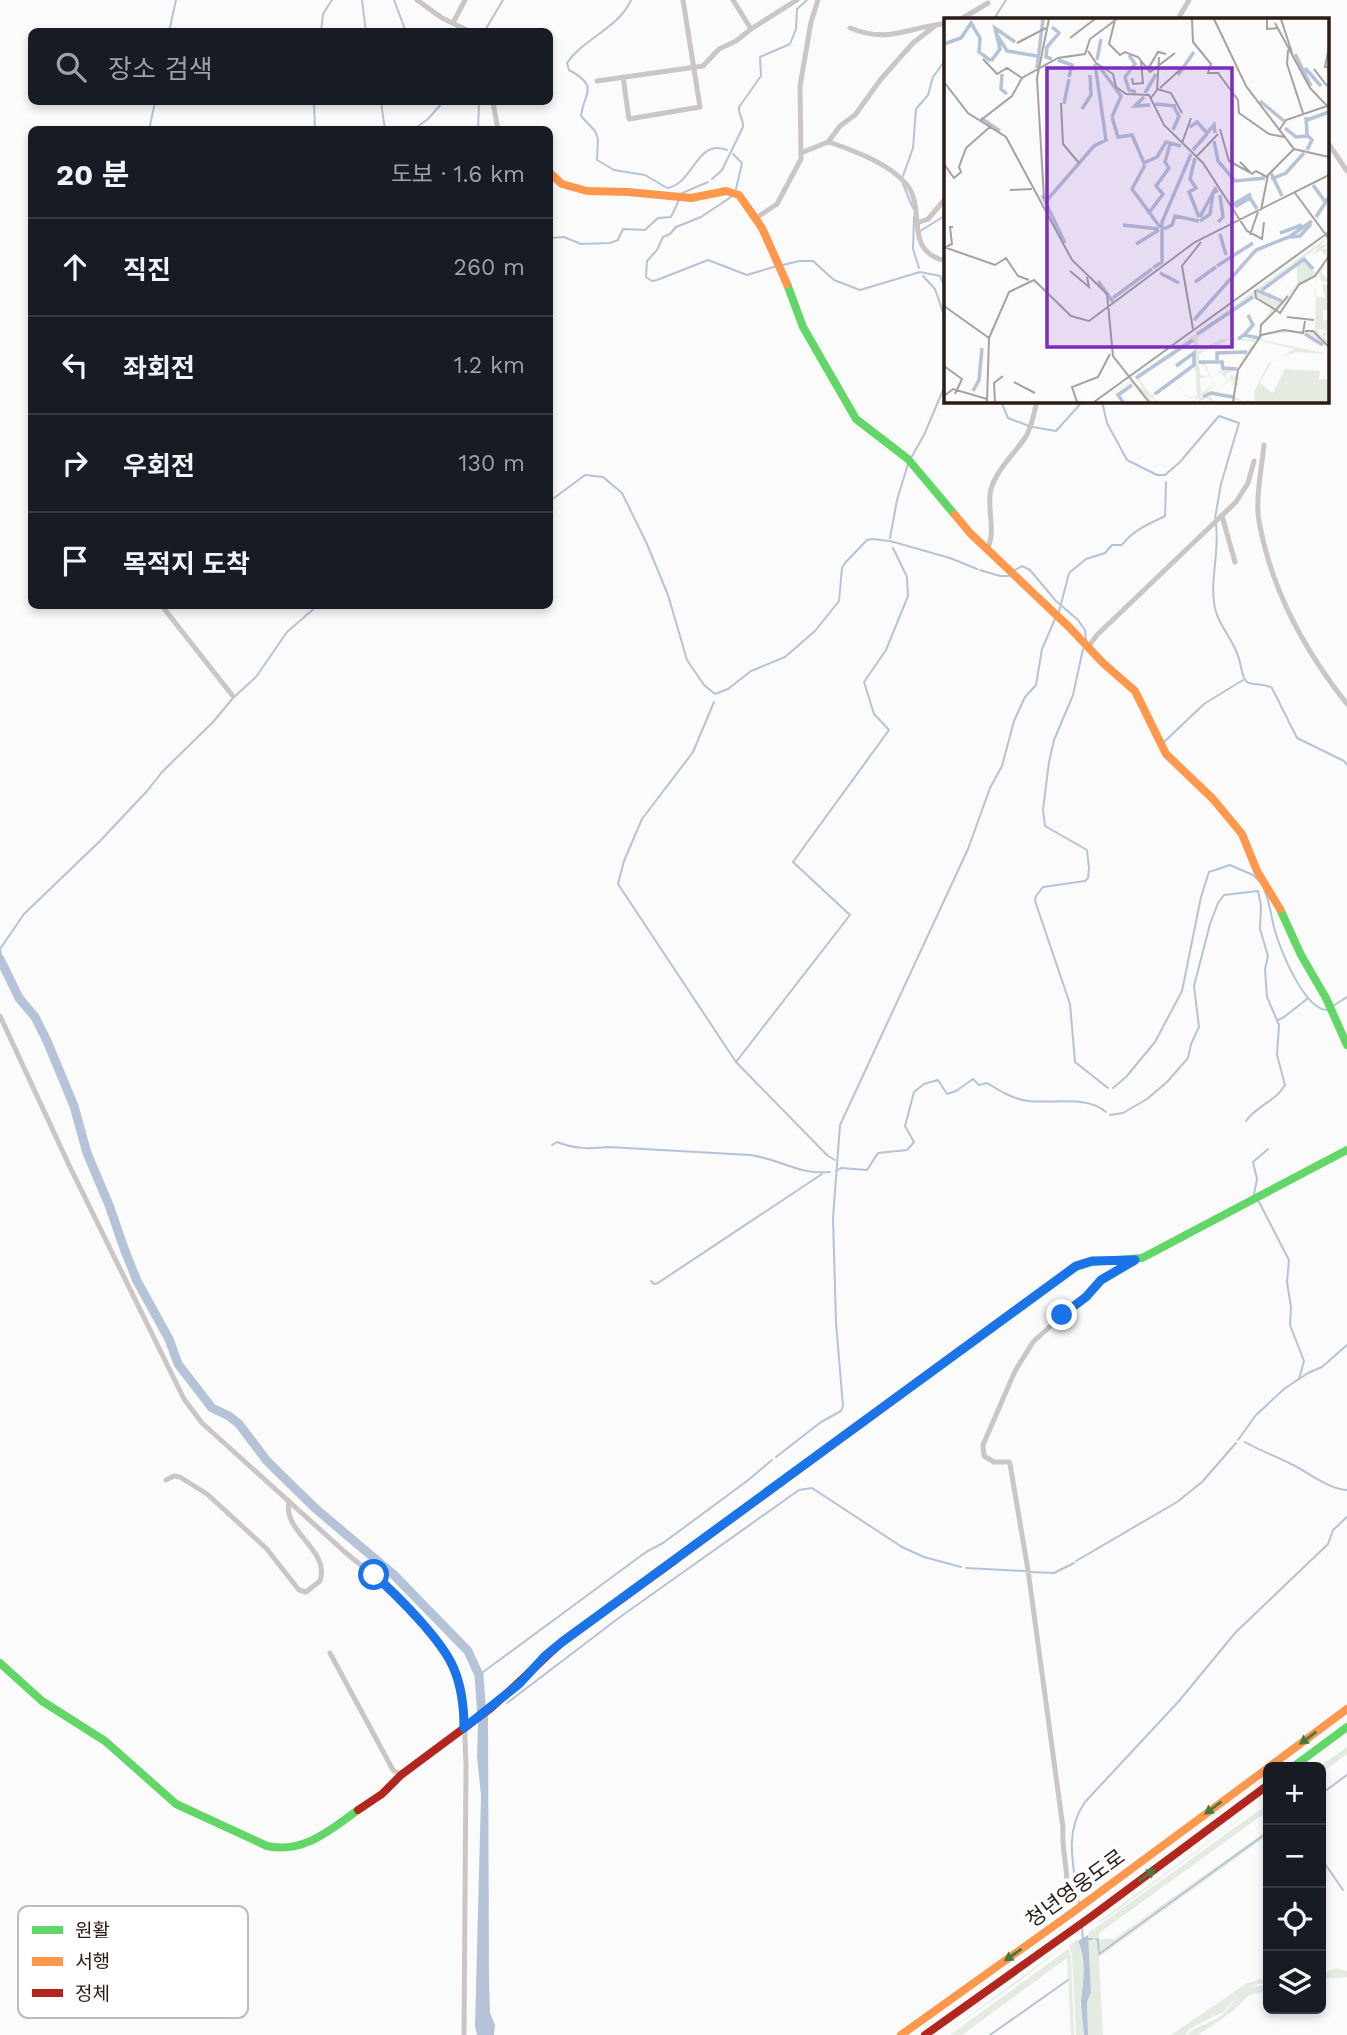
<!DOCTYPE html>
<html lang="ko">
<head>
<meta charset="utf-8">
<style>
	:root { --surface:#171b24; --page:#242831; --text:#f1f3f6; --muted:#9ea1a6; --line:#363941 }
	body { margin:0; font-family:"Work Sans","Noto Sans KR",sans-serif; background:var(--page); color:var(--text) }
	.controls { position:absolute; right:21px; bottom:21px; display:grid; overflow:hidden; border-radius:10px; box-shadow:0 4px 10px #0003 }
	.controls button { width:63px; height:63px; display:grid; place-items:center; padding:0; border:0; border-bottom:2px solid var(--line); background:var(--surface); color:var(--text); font:35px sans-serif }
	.stop { position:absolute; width:21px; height:21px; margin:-16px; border:5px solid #1a73e8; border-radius:50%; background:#fff }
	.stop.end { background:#1a73e8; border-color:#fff; box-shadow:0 2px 7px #0008 }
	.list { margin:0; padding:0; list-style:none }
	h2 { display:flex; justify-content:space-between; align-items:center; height:91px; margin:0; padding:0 28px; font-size:30px }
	h2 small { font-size:23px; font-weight:400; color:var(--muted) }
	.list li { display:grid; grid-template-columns:46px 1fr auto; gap:21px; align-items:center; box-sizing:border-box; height:98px; padding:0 28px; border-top:2px solid var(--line) }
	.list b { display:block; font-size:26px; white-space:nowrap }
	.list em { font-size:23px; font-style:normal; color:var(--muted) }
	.icon { flex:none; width:38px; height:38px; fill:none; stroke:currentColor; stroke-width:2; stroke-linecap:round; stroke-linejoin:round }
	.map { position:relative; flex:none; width:1347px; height:2035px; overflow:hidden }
	.search { position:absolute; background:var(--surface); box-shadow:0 4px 10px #0003; left:28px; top:28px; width:525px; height:77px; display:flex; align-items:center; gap:18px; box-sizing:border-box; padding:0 24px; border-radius:10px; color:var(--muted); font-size:26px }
	.panel { position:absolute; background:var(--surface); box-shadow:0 4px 10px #0003; left:28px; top:126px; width:525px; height:483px; border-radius:10px }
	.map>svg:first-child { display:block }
	.green { fill:#e4ece1 }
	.water { fill:#b5c3d9 }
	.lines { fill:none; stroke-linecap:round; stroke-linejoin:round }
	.stream { stroke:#b5c3d9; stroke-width:2 }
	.river { stroke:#b5c3d9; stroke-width:9 }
	.street { stroke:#cbc6c5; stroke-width:5 }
	.fast { stroke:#63d668; stroke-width:8 }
	.slow { stroke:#ff974d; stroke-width:8 }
	.jam { stroke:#b3261e; stroke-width:8 }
	.oneway { fill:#467a40 }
	.route { stroke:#1a73e8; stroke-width:9 }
	.labels { text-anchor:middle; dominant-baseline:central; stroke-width:7; stroke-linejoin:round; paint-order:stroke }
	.street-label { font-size:21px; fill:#2a1d17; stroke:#fff }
	.inset-river { fill:none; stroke:#b5c3d9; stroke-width:3.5 }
	.inset-road { fill:none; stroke:#a7a2a0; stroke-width:2 }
	.view { fill:#7b2cbf; fill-opacity:0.15; stroke:#7b2cbf; stroke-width:3.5 }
	.inset-edge { fill:none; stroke:#2a1d17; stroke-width:3.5 }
	.key { fill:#fff; stroke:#bfbbb9; stroke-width:2 }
	.key-label { font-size:19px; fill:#2a1d17 }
</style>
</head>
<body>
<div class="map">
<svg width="1347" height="2035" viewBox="0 0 1347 2035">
	<rect width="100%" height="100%" fill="#fbfbfb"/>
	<g class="green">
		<polygon points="1347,1747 1347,1754 1321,1773 1321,1767 1319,1767"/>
		<polygon points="1268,1799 1107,1918 1095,1924"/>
		<polygon points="1268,1804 1268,1811 1099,1933 1099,1939 1114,1939 1268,1830 1244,1849 1268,1833 1268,1835 1099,1957 1103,2035 1088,2035 1087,2002 1091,1992 1088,1933 1093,1928 1094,1932 1095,1928"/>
		<path d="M 1077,1939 C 1087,1959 1083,1980 1081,2001 C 1080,2012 1083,2024 1084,2035 L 1076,2035 L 1072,1955 L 1069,1946 Z"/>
		<polygon points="1068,1943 1017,1983 943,2035"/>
		<polygon points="1068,1949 1071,1955 1074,2035 1071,2035 1067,1958 962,2035 950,2035"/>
		<polygon points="1336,1968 1347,1971 1347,1977 1321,1979 1321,1974"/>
		<polygon points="1268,1977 1268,1984 1258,1984 1242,1991 1223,2012 1191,2028 1185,2035 1171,2035 1247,1983"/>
		<path d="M 1268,1985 L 1268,1991 L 1249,1995 L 1233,2011 L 1198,2035 L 1187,2035 C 1198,2024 1215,2023 1226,2011 C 1233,2004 1237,1994 1245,1989 C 1252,1986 1261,1986 1268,1985 Z"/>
	</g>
	<g class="water">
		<polygon points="488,1715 489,1980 490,2013 495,2025 494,2035 477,2035 475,2026 481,1796 477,1756 478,1723"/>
		<path d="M 1088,1935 L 1091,1992 L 1087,2002 L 1088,2035 L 1084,2035 C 1083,2024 1081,2012 1081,2001 C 1083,1982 1087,1960 1078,1941 Z"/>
	</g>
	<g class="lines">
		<g class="stream">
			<polyline points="362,0 366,32"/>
			<polyline points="394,0 406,32"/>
			<path d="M 631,0 C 619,28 584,38 567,63 L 569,70 C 600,87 584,92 581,116 L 595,131 L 598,139 L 597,160 L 614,170 L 645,175 L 667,188 C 694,184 696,138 727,150"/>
			<polyline points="994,19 1006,0"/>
			<polyline points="169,32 176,0"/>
			<polyline points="321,32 323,14 332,0"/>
			<polyline points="484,32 503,0"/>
			<polyline points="314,102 315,130"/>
			<polyline points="381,102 385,130"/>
			<polyline points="149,130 155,102"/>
			<polyline points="413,130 428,119 443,102"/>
			<polyline points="478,130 479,102"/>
			<polyline points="733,154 742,163 736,189"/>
			<polyline points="903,176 913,148 916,109 928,95 933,77 946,59"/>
			<path d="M 712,179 L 722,170 L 743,127 C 744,119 738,115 739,107 L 761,76 L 760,57 L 790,44 L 796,29 L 797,9 L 807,0"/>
			<polyline points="903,184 913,208"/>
			<polyline points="680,194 708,182"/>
			<polyline points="731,197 701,217 676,227 670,234 663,237 657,250 647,261 646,277 652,281 657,280 708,260 747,275 777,266"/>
			<polyline points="914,217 913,249 919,268"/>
			<polyline points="920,231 946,215"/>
			<polyline points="550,238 564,237 581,244 610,243 618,240 623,229 645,230 658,218 671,217 679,200"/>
			<polyline points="783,265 799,261 813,261 834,280 860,290 920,272 940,276 946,289"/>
			<polyline points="923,276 935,289 946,321"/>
			<polyline points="1001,401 1008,418 1029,426"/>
			<polyline points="1102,401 1107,423 1127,460 1157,475 1165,475 1180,462 1219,416 1239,423 1221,484 1215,518"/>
			<polyline points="1033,427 1056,431 1083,401"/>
			<polyline points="911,458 924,435 946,383"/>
			<polyline points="550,501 585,475 603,477 622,493 647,544 668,595 687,660 704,685 715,694 728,689 751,671 785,657 815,631 839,601 842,568 845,563 867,540 872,539 890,541 950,558 977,569"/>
			<path d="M 1216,525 C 1220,554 1208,584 1216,612 C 1221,628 1233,640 1238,656 C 1241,662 1241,677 1247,682 C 1252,686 1263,682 1272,688 L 1297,738 L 1344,761 L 1347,765"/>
			<polyline points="890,538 897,500 908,464"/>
			<polyline points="980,570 1000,576 1009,576"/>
			<polyline points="1015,570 1022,566 1030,570 1056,601 1078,620 1085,630 1086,640"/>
			<path d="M 1061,604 L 1069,573 L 1086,559 L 1105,553 L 1112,545 L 1122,545 C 1133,530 1149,524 1165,516 L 1166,482"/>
			<polyline points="1059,612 1060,607"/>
			<polyline points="1083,649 1073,695 1054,740 1049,762 1043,810 1045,826 1087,850 1089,869 1088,878 1085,881 1043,887 1036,896 1035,901 1070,1004 1075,1062 1108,1088"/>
			<polyline points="714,702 693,752 642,819 624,861 618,884 736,1062 828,1156 835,1160"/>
			<polyline points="1164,742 1204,704 1243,680"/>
			<path d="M 1264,889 C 1270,902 1271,917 1275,931 C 1281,951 1304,1009 1327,1010"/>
			<polyline points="2,960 0,949 24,914 100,841 147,791 162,772 213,722 233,698 256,677 287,632 317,606"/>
			<polyline points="1333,1006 1347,997"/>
			<polyline points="1278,1020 1284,1017 1307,999"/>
			<polyline points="736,1062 850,915 793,862 889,730 874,714 864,682 886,650 908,596 907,577 893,548"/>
			<polyline points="1113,1088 1126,1077 1155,1042 1182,991 1201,897 1209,872 1230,865 1253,875 1259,881"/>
			<path d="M 1110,1115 L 1123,1113 L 1147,1099 L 1167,1082 L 1188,1058 L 1191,1044 L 1199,1027 L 1194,986 L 1210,924 L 1218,903 L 1224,895 L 1258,891 L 1261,906 L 1260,929 L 1268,956 L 1265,969 L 1267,997 L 1279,1025 L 1277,1055 L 1285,1085 C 1276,1101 1256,1106 1246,1121"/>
			<path d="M 552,1145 L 557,1142 C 574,1149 590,1149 608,1147 L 750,1155 C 781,1159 797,1175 830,1172"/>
			<path d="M 836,1171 L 841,1168 L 867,1170 L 878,1153 L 907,1150 L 914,1142 L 905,1126 L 914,1092 L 924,1084 L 938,1080 L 947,1094 L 956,1091 L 973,1079 L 979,1085 L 987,1083 C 1000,1091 1013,1099 1028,1101 C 1053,1104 1087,1095 1106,1112"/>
			<polyline points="1254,1194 1257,1179 1253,1162 1268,1149"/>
			<polyline points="1259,1202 1289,1260 1287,1282 1291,1307 1290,1325 1304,1361 1299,1379"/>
			<polyline points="651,1281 654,1284 658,1283 822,1174"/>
			<polyline points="1238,1440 1256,1415 1284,1389 1308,1373 1322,1367 1347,1345"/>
			<path d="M 1245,1442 C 1260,1451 1276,1456 1291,1464 C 1308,1472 1328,1489 1347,1490"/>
			<polyline points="776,1457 821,1422 841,1411 843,1406 836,1323 833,1218 840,1125 968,849 990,788 1002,766 1014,721 1025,697 1036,685 1042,649 1055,619"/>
			<polyline points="1076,1561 1177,1502 1202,1482 1236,1443"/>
			<polyline points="966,1568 1025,1571"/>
			<polyline points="1031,1572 1054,1573 1074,1563"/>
			<polyline points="479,1675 646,1552 663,1543 747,1481 772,1460"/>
			<polyline points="507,1703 620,1617 799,1490 812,1488 902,1547 924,1557 961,1567"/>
			<polyline points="1321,1794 1347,1775"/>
			<polyline points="1321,1858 1343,1890"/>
			<path d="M 1079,1904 C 1074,1869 1063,1833 1085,1802 L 1179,1701 L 1235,1633 L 1328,1544 L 1333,1530 L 1347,1517"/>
			<polyline points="1082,1927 1083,1939"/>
			<polyline points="1088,1939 1092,1939"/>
			<polyline points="1096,1939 1098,1940 1099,1954 1268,1832"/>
			<polyline points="990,2035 1068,1980"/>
		</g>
		<polyline class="river" points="0,959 19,998 35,1017 47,1041 74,1106 87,1153 109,1205 125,1251 137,1281 169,1339 178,1364 212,1408 229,1416 239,1424 267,1461 316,1509 393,1574 468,1651 479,1675 482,1718"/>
		<g class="street">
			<polyline points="417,0 442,18 471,32"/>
			<polyline points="733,0 751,29 797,0"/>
			<polyline points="961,19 988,3"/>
			<polyline points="1178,19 1189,0"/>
			<polyline points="453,23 465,0"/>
			<path d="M 850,28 C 886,42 900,31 935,25"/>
			<polyline points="623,77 629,119 700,107 683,0"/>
			<polyline points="597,81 703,66 719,49 736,41 751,29"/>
			<polyline points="493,102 498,130"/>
			<polyline points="828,142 840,126 855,115 881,79 913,43 936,25 946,23"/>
			<polyline points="1328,143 1347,171"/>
			<path d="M 801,153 L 828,142 L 832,143 C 857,152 890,164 907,185 C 927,210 902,251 946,261"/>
			<polyline points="756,218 777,204 801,159 800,86 811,22 818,0"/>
			<polyline points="917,223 928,219 946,198"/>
			<path d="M 1264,445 C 1262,465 1255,502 1259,521 C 1271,589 1304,650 1347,704"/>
			<polyline points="1222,516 1235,562"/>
			<path d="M 987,549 C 997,532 986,508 991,489 C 997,469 1014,454 1025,438 C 1032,428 1034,412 1037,401"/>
			<polyline points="162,606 232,695"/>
			<polyline points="1088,647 1097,635 1236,502 1248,483 1254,461"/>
			<polyline points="0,1016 69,1165 184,1399 202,1423 346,1553 389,1588 441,1647 454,1667 464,1709 466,1765 464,2035"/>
			<path d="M 166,1480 L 174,1476 L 180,1477 L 207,1494 L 266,1548 L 299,1590 L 306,1592 L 320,1581 C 331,1550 282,1532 289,1502"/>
			<polyline points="330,1653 393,1770 401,1775"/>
			<path d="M 1065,1900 C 1071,1878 1061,1852 1063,1828 L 1028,1570 L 1010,1464 L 1009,1462 L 994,1462 L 984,1456 L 983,1445 L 1015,1371 L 1033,1342 L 1101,1280 L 1133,1262"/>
		</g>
		<g class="fast">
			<polyline points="787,284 803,327 856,419 908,459 955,515"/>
			<polyline points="1280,909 1301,955 1326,998 1347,1045"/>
			<polyline points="899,1396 1076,1267 1092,1262 1142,1258 1347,1150"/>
			<path d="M 0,1663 L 42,1701 L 105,1741 L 176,1804 L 267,1846 C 303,1854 330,1830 358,1810"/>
			<polyline points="1293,1767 1347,1727"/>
		</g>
		<g class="slow">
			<polyline points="550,173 562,184 587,191 628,192 691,198 726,191 739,195 762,228 787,284"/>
			<polyline points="955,515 970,533 1069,627 1103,663 1135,691 1166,754 1213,799 1242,834 1257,871 1280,909"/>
			<polyline points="674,1561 899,1396"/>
			<polyline points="1269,1767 1347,1709"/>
			<polyline points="901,2035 1069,1915 1268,1768"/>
		</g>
		<g class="jam">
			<polyline points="358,1810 382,1794 401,1775 491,1708 562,1642 674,1561"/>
			<polyline points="925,2035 1092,1916 1268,1785"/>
		</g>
	</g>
	<defs><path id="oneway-solid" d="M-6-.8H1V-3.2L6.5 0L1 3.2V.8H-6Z" transform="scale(1.75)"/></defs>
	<g class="oneway">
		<use href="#oneway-solid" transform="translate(1308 1738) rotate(143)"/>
		<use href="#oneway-solid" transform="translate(1213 1808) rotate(143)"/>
		<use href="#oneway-solid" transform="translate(1147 1875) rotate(-36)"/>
		<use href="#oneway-solid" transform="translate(1013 1955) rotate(145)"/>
	</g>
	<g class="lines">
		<path class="route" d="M 374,1575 C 397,1595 443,1641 454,1669 C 462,1688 464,1708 464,1728 L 519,1684 L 545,1656 L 562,1642 L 1076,1266 L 1092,1261 L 1135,1260 L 1101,1280 L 1086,1297 L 1062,1315"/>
	</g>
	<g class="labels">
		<g class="street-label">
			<text transform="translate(1075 1888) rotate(-36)">청년영웅도로</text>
		</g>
	</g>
	<g transform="translate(944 18)">
		<rect width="385" height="385" fill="#fbfbfb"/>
		<path d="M 385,218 L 375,228 L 384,226 L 378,231 L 384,231 L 381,235 L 385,232 L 379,249 L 385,253 L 379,250 L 377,254 L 385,263 L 378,264 L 375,258 L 374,265 L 375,257 L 378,258 L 374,255 L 370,279 L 381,279 L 378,266 L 385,267 L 385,293 L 379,292 L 379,298 L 380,303 L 385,300 L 385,313 L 373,311 L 379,320 L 378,315 L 385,314 L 380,319 L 385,325 L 380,323 L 385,329 L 359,315 L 340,313 L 319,317 L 318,322 L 385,336 L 353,334 L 338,338 L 326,346 L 316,365 L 329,375 L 341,351 L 376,353 L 375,362 L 385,361 L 385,384 L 311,384 L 310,374 L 324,346 L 351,331 L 314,322 L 294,352 L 286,353 L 294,355 L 285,354 L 281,358 L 286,362 L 286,357 L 294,358 L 295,363 L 287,361 L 295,366 L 289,370 L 292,366 L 284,370 L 290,365 L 285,362 L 278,369 L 277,369 L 284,362 L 277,356 L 282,351 L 267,361 L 260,347 L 255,346 L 256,357 L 263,359 L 256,360 L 257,376 L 271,362 L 259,376 L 273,364 L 264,374 L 269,373 L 292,379 L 300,384 L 266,374 L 255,379 L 267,379 L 271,384 L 262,380 L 255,384 L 254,379 L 251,384 L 252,378 L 244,381 L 230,362 L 209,378 L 213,384 L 204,377 L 209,384 L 203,384 L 187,364 L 157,384 L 188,362 L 200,372 L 192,359 ZM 374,229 L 369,237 L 377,232 L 383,240 L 372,255 L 360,241 L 345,252 L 353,248 L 353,266 L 339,283 L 325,275 L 346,255 L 325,276 L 316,271 ZM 372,258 L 371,313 L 362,313 L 383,327 L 361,313 L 317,317 L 316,313 L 314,321 L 278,321 L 254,332 L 254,319 L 309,279 L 327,290 L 323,300 L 359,263 ZM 249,320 L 251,347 L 207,377 L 194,360 ZM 287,321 L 311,324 L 302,334 L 287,335 L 302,334 L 293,351 L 279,350 L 278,344 L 279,350 L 268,361 L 261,346 L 269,345 L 255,344 L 255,336 ZM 247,348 L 251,348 L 253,377 L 244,380 L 230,362 Z" fill="#e4ece1" fill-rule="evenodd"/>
		<path class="inset-river" d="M 108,9 L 115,15 L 103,29 L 102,39 L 108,41M 53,17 L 63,33 L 93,38M 0,26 L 17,20 L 27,5 L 36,20 L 35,34 L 47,43M 351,36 L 367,68M 185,37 L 191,46 L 181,59 L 185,72 L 192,74M 114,42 L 128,47 L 125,59M 153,42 L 157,21M 47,43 L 56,31 L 51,10 L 71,24M 93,50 L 99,1M 361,50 L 377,68M 157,51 L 177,78 L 168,99M 58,56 L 57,71 L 63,76M 234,57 L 250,34M 201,75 L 212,56M 200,79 L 191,88 L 206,87M 316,83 L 340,103M 120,86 L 125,61M 211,86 L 232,88M 138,91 L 147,77 L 146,57M 168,99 L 174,119 L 188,117 L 200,145 L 213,139 L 222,124 L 237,128M 362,99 L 363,117 L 368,122 L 363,132M 37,100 L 56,113M 363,102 L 385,94M 246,109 L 253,104 L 263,115 L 270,107 L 271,115M 341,110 L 352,119 L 363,118M 229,112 L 235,98 L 230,89M 270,123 L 274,143 L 291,163 L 321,160M 249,132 L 263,116M 251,140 L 246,161 L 252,170 L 245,174 L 255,199M 201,147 L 188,171 L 216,209M 327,155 L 338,178M 327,161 L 342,155 L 360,135M 369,167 L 382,185M 98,177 L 121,225M 103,182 L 150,128 L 162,122 L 151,46M 288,187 L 307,176M 291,189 L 306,180 L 313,191M 204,196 L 219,176 L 212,168 L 225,150 L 221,144 L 226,126M 256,199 L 272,169M 372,199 L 385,179M 256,203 L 266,196 L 269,175 L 274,172M 274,204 L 279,199 L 276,177M 179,207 L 215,211M 220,211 L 228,207 L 231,198 L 255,203M 336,215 L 358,207M 276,216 L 282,237M 346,219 L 356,218 L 367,206M 192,226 L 215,212M 273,248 L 309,225M 209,250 L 218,244 L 218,204 L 247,136M 216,255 L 235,265M 154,263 L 169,284M 251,264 L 272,249M 312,272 L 338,283M 318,272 L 360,241 L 369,251M 169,280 L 208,251M 250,302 L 312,232 L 345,219 L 368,203M 253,316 L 309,279M 361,316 L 379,327M 300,317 L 309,307 L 304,297M 294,321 L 300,317 L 315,320M 273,342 L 273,335 L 303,334M 255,344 L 278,344 L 279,350 L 293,351M 192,360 L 249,322M 29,373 L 35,362 L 38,330M 211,376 L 250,347 L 250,335 L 232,348M 259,379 L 267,375 L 289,379M 179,384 L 174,377 L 188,367"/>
		<path class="inset-road" d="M 248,1 L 249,24 L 267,46 L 264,55 L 274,55 L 294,82 L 295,95 L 325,116 L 340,119M 270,1 L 302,68 L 350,131 L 385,139M 323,1 L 323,11 L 334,10M 337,1 L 348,35M 171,2 L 165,26 L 176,37 L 181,34 L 194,39 L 206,54 L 231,35M 331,5 L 366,70 L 385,90M 126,20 L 151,1M 73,25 L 102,10M 385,29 L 381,49 L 385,49M 344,32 L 343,46 L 359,95M 144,33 L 152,45 L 169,56 L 172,69 L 182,76 L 205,77 L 220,107 L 259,145 L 303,213 L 318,221 L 320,204M 39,41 L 53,56 L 63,50 L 78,60M 204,51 L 214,34 L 222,36M 370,51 L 383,68M 188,60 L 189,66 L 199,65 L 197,43M 0,64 L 24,95 L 62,119 L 128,242 L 163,276 L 169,338 L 205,384M 216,70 L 238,50M 213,71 L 227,75 L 238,95M 207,80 L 213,72 L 215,39M 117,85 L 119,126 L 135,145M 37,102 L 68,78 L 78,60 L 114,40 L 141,36 L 146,21 L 173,1M 276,111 L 285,143 L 307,155M 336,111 L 342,102 L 383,88M 238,125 L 247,100M 252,139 L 274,116M 296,144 L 308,156 L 312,153 L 323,159M 0,146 L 10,160 L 17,154 L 15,149 L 22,130 L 47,108M 66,172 L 88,171M 351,175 L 385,221M 100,181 L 93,60 L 105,1M 317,192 L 324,157 L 350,131M 306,217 L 314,194M 0,229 L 51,247 L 62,240 L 74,258 L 85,262M 2,229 L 8,226 L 6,209 L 9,209M 126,253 L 145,269 L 143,259M 356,266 L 371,258 L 385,238M 311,272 L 312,280 L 332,292 L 344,278M 0,288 L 45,320M 343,299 L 370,302M 249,311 L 238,248 L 257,224M 361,313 L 369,313 L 385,329M 317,317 L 340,312 L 359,315 L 361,303M 0,348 L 18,361 L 11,376M 70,364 L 91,375M 0,378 L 9,371 L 43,381M 43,384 L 45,320 L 65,274 L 90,262 L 127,298 L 145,303 L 251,224 L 385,157M 51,384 L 50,365 L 59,358M 133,384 L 128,369 L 154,359 L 166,336M 150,384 L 385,214M 289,384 L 294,352 L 316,319 L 317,307 L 332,292 L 336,295 L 356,265"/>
		<path class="view" d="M 103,50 L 288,50 L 288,329 L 103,329 Z"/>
		<rect width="385" height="385" class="inset-edge"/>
	</g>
	<rect x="18" y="1906" width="230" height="112" rx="10" class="key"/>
	<rect x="32" y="1926" width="31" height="8" fill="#63d668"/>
	<rect x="32" y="1957" width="31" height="9" fill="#ff974d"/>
	<rect x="32" y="1989" width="31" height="8" fill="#b3261e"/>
	<g class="key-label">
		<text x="75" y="1937">원활</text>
		<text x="75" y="1968">서행</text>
		<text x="75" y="2000">정체</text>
	</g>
</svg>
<div class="controls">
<button>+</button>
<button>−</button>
<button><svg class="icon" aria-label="locate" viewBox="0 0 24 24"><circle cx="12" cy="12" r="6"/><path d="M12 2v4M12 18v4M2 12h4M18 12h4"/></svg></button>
<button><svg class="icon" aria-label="layers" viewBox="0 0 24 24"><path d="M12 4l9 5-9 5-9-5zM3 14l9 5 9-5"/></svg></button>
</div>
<div class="stop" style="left:374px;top:1575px"></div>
<div class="stop end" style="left:1062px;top:1315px"></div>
<div class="search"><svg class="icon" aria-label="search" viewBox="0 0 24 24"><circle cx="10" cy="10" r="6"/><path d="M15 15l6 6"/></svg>장소 검색</div>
<section class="panel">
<h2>20 분<small>도보 · 1.6 km</small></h2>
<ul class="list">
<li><svg class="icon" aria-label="ahead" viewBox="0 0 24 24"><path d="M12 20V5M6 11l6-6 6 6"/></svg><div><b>직진</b></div><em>260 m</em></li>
<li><svg class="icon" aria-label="left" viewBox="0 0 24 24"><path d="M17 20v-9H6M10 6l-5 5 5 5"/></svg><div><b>좌회전</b></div><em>1.2 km</em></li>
<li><svg class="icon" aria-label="right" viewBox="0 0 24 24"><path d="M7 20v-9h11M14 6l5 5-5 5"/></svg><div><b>우회전</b></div><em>130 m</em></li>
<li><svg class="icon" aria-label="arrive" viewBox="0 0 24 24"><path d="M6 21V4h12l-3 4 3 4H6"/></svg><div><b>목적지 도착</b></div></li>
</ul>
</section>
</div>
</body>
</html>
